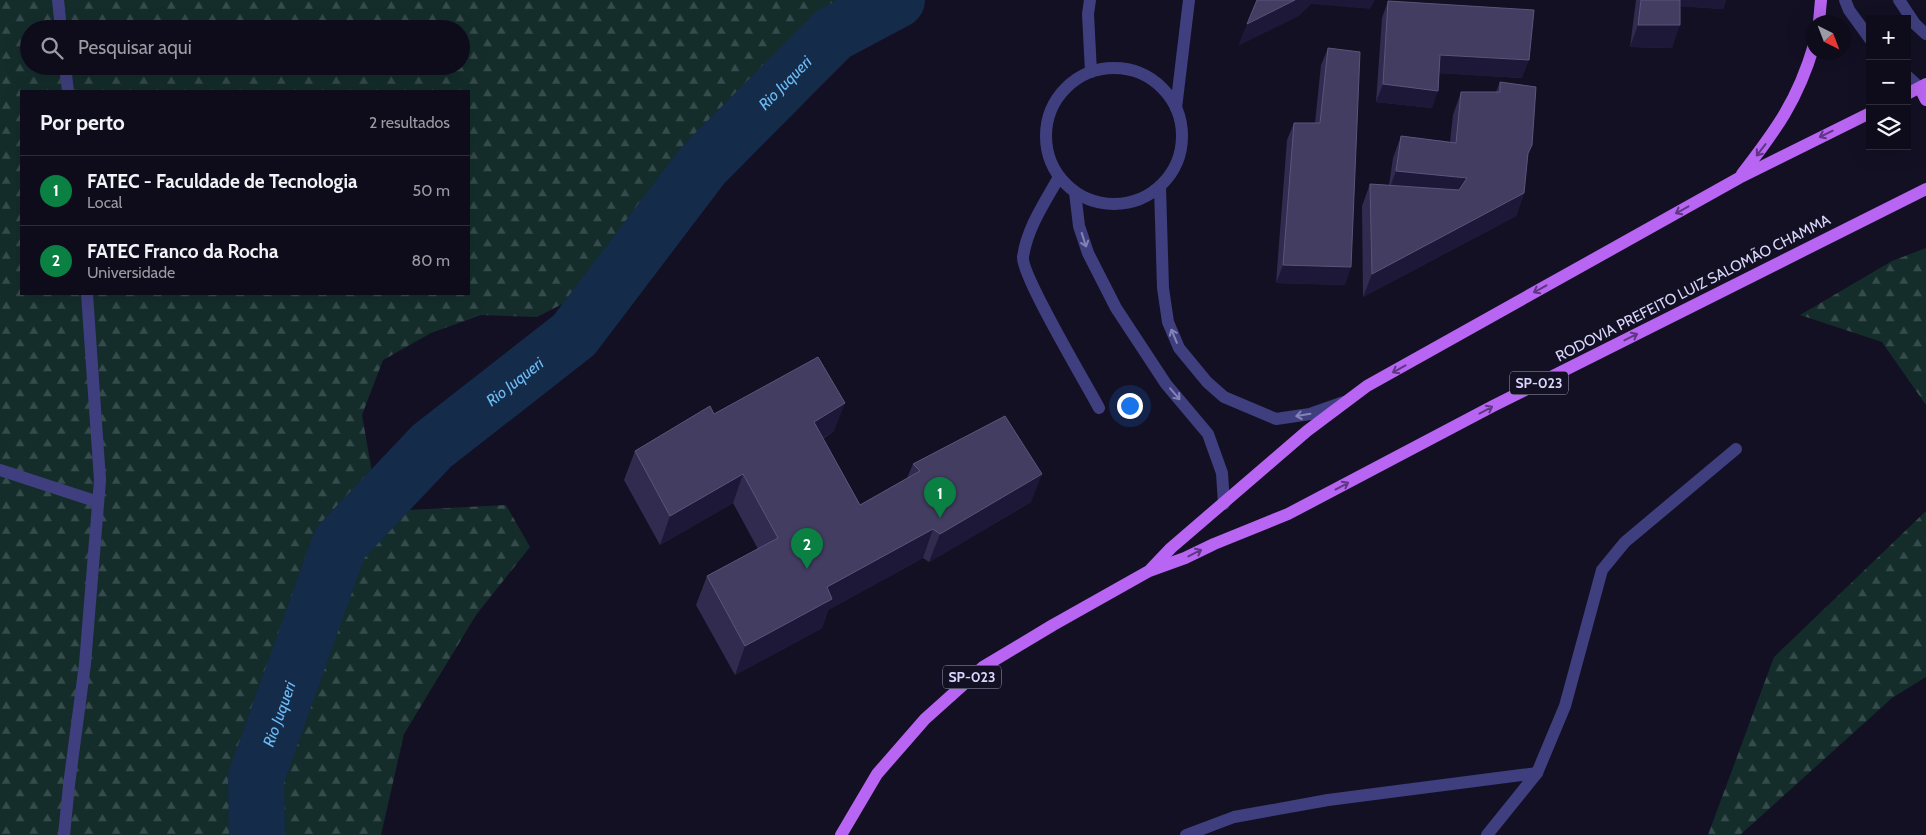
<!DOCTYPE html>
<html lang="pt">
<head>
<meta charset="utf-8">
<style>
	:root { --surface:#0e0c1b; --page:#1c1a28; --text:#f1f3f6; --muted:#9b9ba3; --line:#2e2c3a; --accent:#0b8043 }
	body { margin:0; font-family:Cabin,sans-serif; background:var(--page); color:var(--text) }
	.controls { position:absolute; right:15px; top:15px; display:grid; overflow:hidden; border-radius:0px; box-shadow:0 5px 20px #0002 }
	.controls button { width:45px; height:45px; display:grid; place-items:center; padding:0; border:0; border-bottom:1px solid var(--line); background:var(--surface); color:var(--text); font:25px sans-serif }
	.compass { position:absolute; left:1806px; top:15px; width:45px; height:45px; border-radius:50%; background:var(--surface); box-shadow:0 5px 20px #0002; rotate:138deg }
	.you { position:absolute; left:1129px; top:405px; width:18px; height:18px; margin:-12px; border:4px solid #fff; border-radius:50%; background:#1a73e8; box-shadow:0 0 0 8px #1a73e833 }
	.badge { display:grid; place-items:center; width:32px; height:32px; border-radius:50%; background:var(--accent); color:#fff; font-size:16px; font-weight:700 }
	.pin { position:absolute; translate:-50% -41px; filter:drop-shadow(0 1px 2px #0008) }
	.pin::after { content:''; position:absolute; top:26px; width:18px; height:15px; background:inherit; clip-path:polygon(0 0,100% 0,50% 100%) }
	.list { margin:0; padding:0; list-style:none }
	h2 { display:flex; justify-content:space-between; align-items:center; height:65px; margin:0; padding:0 20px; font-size:21px }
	h2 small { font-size:16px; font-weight:400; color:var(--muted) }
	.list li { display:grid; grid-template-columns:32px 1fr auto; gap:15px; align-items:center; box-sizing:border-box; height:70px; padding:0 20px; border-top:1px solid var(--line) }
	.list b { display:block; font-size:19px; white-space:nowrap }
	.list p { margin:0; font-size:16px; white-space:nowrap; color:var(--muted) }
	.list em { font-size:16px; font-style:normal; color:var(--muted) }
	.icon { flex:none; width:28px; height:28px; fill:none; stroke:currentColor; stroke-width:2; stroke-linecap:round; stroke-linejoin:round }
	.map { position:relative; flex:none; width:1926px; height:835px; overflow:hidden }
	.search { position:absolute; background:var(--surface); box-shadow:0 5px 20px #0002; left:20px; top:20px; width:450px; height:55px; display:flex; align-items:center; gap:12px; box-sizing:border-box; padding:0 18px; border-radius:28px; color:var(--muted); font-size:19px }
	.panel { position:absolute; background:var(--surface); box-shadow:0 5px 20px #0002; left:20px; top:90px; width:450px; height:205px; border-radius:0px }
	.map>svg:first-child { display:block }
	.forest { fill:url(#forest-firs); fill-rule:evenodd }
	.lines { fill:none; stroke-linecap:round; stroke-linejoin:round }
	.river { stroke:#142b4a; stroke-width:56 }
	.lane { stroke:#3f3f7f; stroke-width:12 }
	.street { stroke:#3f3f7f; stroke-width:12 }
	.primary { stroke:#b965f3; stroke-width:12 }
	.wall { fill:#312b50 }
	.shaded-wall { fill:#1d1837 }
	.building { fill:#433d62; stroke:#5a557a }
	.oneway { stroke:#5e3681 }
	.oneway2 { stroke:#8483b7 }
	.labels { text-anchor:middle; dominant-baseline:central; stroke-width:4; stroke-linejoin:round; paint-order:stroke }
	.shield { fill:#131024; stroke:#9e9bbb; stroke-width:1 }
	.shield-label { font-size:14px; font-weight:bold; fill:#d9d6fc }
	.street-label { font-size:15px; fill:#d9d6fc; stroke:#131024 }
	.water-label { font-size:16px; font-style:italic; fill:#6cbaf4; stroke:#131024 }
</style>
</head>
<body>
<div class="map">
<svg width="1926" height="835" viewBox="0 0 1926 835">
	<defs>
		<pattern id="forest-firs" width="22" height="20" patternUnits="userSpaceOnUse" patternTransform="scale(1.25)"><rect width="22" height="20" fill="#142d2b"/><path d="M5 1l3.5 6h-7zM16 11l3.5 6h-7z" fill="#364b4b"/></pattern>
	</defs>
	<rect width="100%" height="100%" fill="#131024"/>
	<g class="forest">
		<path d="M 0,0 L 854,0 L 820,18 L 747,89 L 578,296 L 537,317 L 481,315 L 431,333 L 383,360 L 362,415 L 373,478 L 408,510 L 506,505 L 530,547 L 476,615 L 404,734 L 381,835 L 0,835 ZM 29,29 L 461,29 L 461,66 L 29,66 ZM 21,91 L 469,91 L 469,294 L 21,294 Z"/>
		<polygon points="1926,248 1926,405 1882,342 1800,315 1892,261"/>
		<polygon points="1926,511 1926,677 1892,698 1740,835 1708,835 1774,657"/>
	</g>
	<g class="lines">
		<path class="river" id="s1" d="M 257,835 L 256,778 L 340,543 L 432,446 L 574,335 L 703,165 L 833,34 L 897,0"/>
		<g class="lane">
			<polyline points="1090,0 1088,14 1091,72"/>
			<path d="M 1059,177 C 1045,202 1027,228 1023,257 C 1021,275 1087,385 1099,408"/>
			<polyline points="0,470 98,502"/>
		</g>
		<g class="street">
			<polyline points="58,0 61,29"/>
			<polyline points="1845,0 1849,10 1870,39"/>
			<polyline points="1899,0 1915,24 1926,34"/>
			<polyline points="65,66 68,91"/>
			<circle cx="1114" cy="136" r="68"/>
			<polyline points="1907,76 1920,88"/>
			<polyline points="1176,108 1189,0"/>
			<polyline points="1160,187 1163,288 1168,322 1179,348 1207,382 1224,397 1276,419 1310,414 1344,402"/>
			<polyline points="1075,192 1079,226 1088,253 1116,308 1166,384 1208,434 1222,473 1224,504"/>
			<polyline points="64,835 69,785 85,664 100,480 87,294"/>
			<polyline points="1186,835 1234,817 1328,800 1537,773"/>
			<polyline points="1487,835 1537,773 1565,706 1602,570 1625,542 1736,449"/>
		</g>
		<g class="primary">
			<polyline points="1819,22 1821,0"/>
			<polyline points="1920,88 1926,100"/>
			<polyline points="1907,94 1926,84"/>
			<path d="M 1742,174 C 1776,130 1798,100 1814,45"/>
			<polyline points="1151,569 1171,548 1307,431 1367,386 1739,178 1870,113"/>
			<polyline points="841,835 877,774 925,719 983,667 1053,625 1149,571 1185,558 1214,544 1288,514 1493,406 1926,189"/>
		</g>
	</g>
	<g class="wall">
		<polygon points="1636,0 1726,0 1723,9 1680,6 1672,48 1630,47"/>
		<polygon points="1388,1 1522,78 1439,73 1432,108 1376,102 1382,18"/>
		<polygon points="1328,48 1345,285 1276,283 1287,140 1294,123 1315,123 1321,65"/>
		<polygon points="1500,82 1532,145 1527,159 1524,193 1516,216 1363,297 1362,206 1370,184 1389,185 1393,158 1401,136 1450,142 1453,115 1461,92 1496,92"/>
		<polygon points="714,414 834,431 823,439 860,505 907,478 913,464 1031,502 929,562 923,558 828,610 822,628 735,675 696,605 707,576 758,549 733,503 660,545 624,480 635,451"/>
	</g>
	<g class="shaded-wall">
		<polygon points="1295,0 1375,0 1370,9 1311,4 1299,16 1238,46 1247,24"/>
		<polygon points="1674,0 1726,0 1723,9 1672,6"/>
		<polygon points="1638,25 1680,25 1672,48 1630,47"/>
		<polygon points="1440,55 1529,60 1522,78 1433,73"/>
		<polygon points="1383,84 1438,91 1432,108 1376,102"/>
		<polygon points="1532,145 1524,167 1528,153"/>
		<polygon points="1396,171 1467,178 1459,200 1388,193"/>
		<polygon points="1524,193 1516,216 1363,297 1372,274"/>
		<polygon points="1283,265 1351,267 1345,285 1276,283"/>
		<polygon points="845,403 834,431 803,451 814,422"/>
		<polygon points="743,474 733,503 660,545 670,516"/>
		<polygon points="1042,474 1031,502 929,562 940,534"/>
		<polygon points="933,529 923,558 828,610 822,628 735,675 745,646 827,587"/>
	</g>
	<g class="building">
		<polygon points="1257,0 1295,0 1247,24"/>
		<polygon points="1641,0 1680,0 1680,25 1638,25"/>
		<polygon points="1388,1 1534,10 1529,60 1440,55 1438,91 1383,84"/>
		<polygon points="1328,48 1360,52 1351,267 1283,265 1294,123 1320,123"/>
		<polygon points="1500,82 1536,87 1532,145 1528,153 1524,193 1372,274 1370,184 1459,190 1467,178 1396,171 1401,136 1456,143 1461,92 1500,92"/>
		<polygon points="818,357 845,403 814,422 860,505 920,471 913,464 1005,416 1042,474 940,534 933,529 827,587 832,599 745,646 707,576 778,538 743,474 670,516 635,451 710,406 714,414"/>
	</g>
	<defs><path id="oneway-shaft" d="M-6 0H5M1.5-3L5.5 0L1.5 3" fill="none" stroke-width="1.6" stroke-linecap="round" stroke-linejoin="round" transform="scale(1.25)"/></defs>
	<g class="oneway">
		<use href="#oneway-shaft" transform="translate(1826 134) rotate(154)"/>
		<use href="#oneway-shaft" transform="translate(1761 150) rotate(128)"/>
		<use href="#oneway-shaft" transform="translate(1682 210) rotate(151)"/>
		<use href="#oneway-shaft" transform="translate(1540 289) rotate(151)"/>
		<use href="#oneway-shaft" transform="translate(1631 337) rotate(-27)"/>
		<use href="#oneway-shaft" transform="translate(1399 369) rotate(151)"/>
		<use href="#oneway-shaft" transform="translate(1486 410) rotate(-28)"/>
		<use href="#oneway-shaft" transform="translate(1342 486) rotate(-28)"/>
		<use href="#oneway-shaft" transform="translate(1195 553) rotate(-27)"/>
	</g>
	<g class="oneway2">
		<use href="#oneway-shaft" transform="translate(1084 240) rotate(72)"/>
		<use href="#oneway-shaft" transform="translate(1174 336) rotate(-113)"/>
		<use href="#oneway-shaft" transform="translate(1175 394) rotate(49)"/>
		<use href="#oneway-shaft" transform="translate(1303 415) rotate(171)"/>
	</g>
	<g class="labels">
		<g class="shield">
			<rect x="1510" y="371.5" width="58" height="23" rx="4"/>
			<rect x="943" y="665.5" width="58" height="23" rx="4"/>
		</g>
		<g class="shield-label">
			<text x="1539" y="383">SP-023</text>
			<text x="972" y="677">SP-023</text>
		</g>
		<g class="street-label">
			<text transform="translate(1693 288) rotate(-27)">RODOVIA PREFEITO LUIZ SALOMÃO CHAMMA</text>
		</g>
		<g class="water-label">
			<text stroke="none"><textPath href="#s1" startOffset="950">Rio Juqueri</textPath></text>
			<text stroke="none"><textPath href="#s1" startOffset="545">Rio Juqueri</textPath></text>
			<text stroke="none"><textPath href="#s1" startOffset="125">Rio Juqueri</textPath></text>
		</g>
	</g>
</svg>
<div class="controls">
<button>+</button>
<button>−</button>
<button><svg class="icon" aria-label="layers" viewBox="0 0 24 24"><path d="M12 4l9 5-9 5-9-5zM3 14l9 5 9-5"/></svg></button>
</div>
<svg class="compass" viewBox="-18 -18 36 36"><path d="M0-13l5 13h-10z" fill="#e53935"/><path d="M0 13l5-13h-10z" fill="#9b9ba3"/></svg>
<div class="you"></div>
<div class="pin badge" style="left:940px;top:518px">1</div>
<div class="pin badge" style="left:807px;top:569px">2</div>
<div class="search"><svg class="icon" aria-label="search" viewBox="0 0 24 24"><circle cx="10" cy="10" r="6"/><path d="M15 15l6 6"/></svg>Pesquisar aqui</div>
<section class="panel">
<h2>Por perto<small>2 resultados</small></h2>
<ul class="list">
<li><span class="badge">1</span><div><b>FATEC - Faculdade de Tecnologia</b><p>Local</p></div><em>50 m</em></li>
<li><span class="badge">2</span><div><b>FATEC Franco da Rocha</b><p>Universidade</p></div><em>80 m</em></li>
</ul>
</section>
</div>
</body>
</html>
